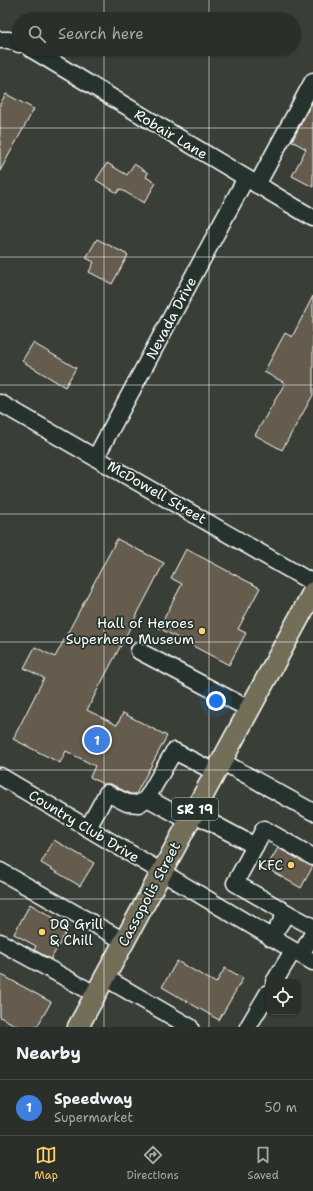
<!DOCTYPE html>
<html lang="en">
<head>
<meta charset="utf-8">
<style>
	:root { --surface:#2b2f29; --page:#333731; --text:#f1f3f6; --muted:#a6a9a8; --line:#474a46; --accent:#ffd166 }
	body { margin:0; font-family:"Shantell Sans",sans-serif; background:var(--page); color:var(--text) }
	.controls { position:absolute; right:12px; bottom:12px; display:grid; overflow:hidden; border-radius:8px; box-shadow:0 1px 3px #0004 }
	.controls button { width:36px; height:36px; display:grid; place-items:center; padding:0; border:0; border-bottom:1px solid var(--line); background:var(--surface); color:var(--text); font:20px sans-serif }
	.you { position:absolute; left:216px; top:701px; width:14px; height:14px; margin:-10px; border:3px solid #fff; border-radius:50%; background:#1a73e8; box-shadow:0 0 0 6px #1a73e833 }
	.badge { display:grid; place-items:center; width:26px; height:26px; border-radius:50%; background:var(--accent); color:#fff; font-size:13px; font-weight:700 }
	.pin { position:absolute; translate:-50% -50%; border:2px solid #fff; box-shadow:0 1px 4px #0006 }
	.list { margin:0; padding:0; list-style:none }
	h2 { display:flex; justify-content:space-between; align-items:center; height:52px; margin:0; padding:0 16px; font-size:17px }
	h2 small { font-size:13px; font-weight:400; color:var(--muted) }
	.list li { display:grid; grid-template-columns:26px 1fr auto; gap:12px; align-items:center; box-sizing:border-box; height:56px; padding:0 16px; border-top:1px solid var(--line) }
	.list b { display:block; font-size:15px; white-space:nowrap }
	.list p { margin:0; font-size:13px; white-space:nowrap; color:var(--muted) }
	.list em { font-size:13px; font-style:normal; color:var(--muted) }
	.icon { flex:none; width:22px; height:22px; fill:none; stroke:currentColor; stroke-width:2; stroke-linecap:round; stroke-linejoin:round }
	.map { position:relative; flex:none; width:313px; height:1027px; overflow:hidden }
	.search { position:absolute; background:var(--surface); box-shadow:0 1px 3px #0004; left:12px; right:12px; top:12px; height:44px; display:flex; align-items:center; gap:10px; box-sizing:border-box; padding:0 14px; border-radius:22px; color:var(--muted); font-size:15px }
	.sheet { height:108px; background:var(--surface) }
	nav { display:flex; justify-content:space-around; align-items:center; box-sizing:border-box; height:56px; border-top:1px solid var(--line); background:var(--surface); font-size:11px; color:var(--muted) }
	nav a { display:grid; justify-items:center; gap:2px }
	nav .on { color:var(--accent) }
	.map>svg:first-child { display:block }
	.building { fill:#655c4e; stroke:#fff }
	.lines { fill:none; stroke-linecap:round; stroke-linejoin:round }
	.minor-casing { stroke:#fff; stroke-width:19 }
	.major-casing { stroke:#fff; stroke-width:23 }
	.minor { stroke:#26332d; stroke-width:16 }
	.major { stroke:#726e59; stroke-width:20 }
	.grid { fill:none; stroke:#fff; stroke-width:1; stroke-opacity:0.55 }
	.poi-dot { fill:#ffd166; stroke:#26332d; stroke-width:1.5 }
	.labels { text-anchor:middle; dominant-baseline:central; stroke-width:3.5; stroke-linejoin:round; paint-order:stroke }
	.shield { fill:#26332d; stroke:#bec2c0; stroke-width:1 }
	.shield-label { font-size:13px; font-weight:bold; fill:#fff }
	.street-label { font-size:14px; fill:#fff; stroke:#26332d }
	.poi-label { font-size:14px; fill:#fff; stroke:#26332d; text-anchor:end }
</style>
</head>
<body>
<div class="map">
<svg width="313" height="1027" viewBox="0 0 313 1027">
	<rect width="100%" height="100%" fill="#393f37"/>
	<filter id="ink" filterUnits="userSpaceOnUse"><feTurbulence type="fractalNoise" baseFrequency=".025" numOctaves="2"/><feDisplacementMap in="SourceGraphic" scale="8" xChannelSelector="R" yChannelSelector="G"/><feConvolveMatrix kernelMatrix="1 2 1 2 8 2 1 2 1" color-interpolation-filters="sRGB"/></filter>
	<g filter="url(#ink)">
		<g class="building">
			<polygon points="6,94 34,109 0,171 0,104"/>
			<polygon points="313,101 313,187 292,176 306,149 292,141"/>
			<polygon points="107,163 127,175 134,164 148,173 146,177 156,183 144,203 120,189 117,193 96,180"/>
			<polygon points="97,239 128,255 112,284 89,272 94,262 86,258"/>
			<polygon points="313,296 313,395 282,450 255,435 285,383 264,372 285,333 292,337"/>
			<polygon points="33,343 76,368 65,387 22,361"/>
			<polygon points="117,539 164,563 87,710 117,725 123,713 167,736 136,794 130,794 111,784 103,784 90,777 95,766 66,751 60,763 13,739 44,678 24,668 35,647 55,657"/>
			<polygon points="186,549 260,588 238,629 246,633 229,665 159,628 182,584 171,578"/>
			<polygon points="54,840 94,863 80,886 41,863"/>
			<polygon points="278,848 313,866 301,888 266,868"/>
			<polygon points="30,904 69,927 51,959 34,950 36,946 14,934"/>
			<polygon points="177,961 216,983 225,968 243,978 219,1020 162,987"/>
			<polygon points="0,974 51,1002 37,1027 19,1027 0,1017"/>
		</g>
		<g class="lines">
			<g class="minor-casing">
				<g id="minor">
					<polyline points="0,40 9,40 19,44"/>
					<polyline points="31,49 313,218"/>
					<polyline points="257,185 313,81"/>
					<polyline points="0,403 313,583"/>
					<polyline points="96,457 246,178"/>
					<polyline points="139,651 249,709"/>
					<polyline points="221,761 313,812"/>
					<polyline points="0,776 313,962"/>
					<polyline points="193,813 255,846 235,883 287,913 271,938"/>
					<polyline points="189,821 147,798 174,751 215,772"/>
					<polyline points="88,828 107,793 127,803 139,804 147,798"/>
					<polyline points="255,846 264,829 313,857"/>
					<polyline points="0,871 124,941"/>
					<polyline points="287,913 313,927"/>
					<polyline points="0,942 95,994"/>
					<polyline points="301,955 313,933"/>
					<polyline points="104,977 190,1027"/>
					<polyline points="274,982 293,951"/>
					<polyline points="248,1027 268,993"/>
				</g>
			</g>
			<g class="major-casing">
				<polyline id="major" points="78,1027 313,592"/>
			</g>
			<use href="#minor" class="minor"/>
			<use href="#major" class="major"/>
		</g>
	</g>
	<path class="grid" d="M 104,0 L 104,19M 209,0 L 209,19M 104,49 L 104,1027M 209,49 L 209,1027M 0,128 L 313,128M 0,257 L 313,257M 0,385 L 313,385M 0,514 L 313,514M 0,642 L 313,642M 0,770 L 313,770M 0,899 L 313,899"/>
	<g class="poi-dot">
		<circle cx="202" cy="631" r="4"/>
		<circle cx="291" cy="865" r="4"/>
		<circle cx="42" cy="932" r="4"/>
	</g>
	<g class="labels">
		<rect class="shield" x="172" y="798" width="46" height="22" rx="3"/>
		<g class="shield-label">
			<text x="195" y="809">SR 19</text>
		</g>
		<g class="street-label">
			<text transform="translate(171 134) rotate(31)">Robair Lane</text>
			<text transform="translate(171 318) rotate(-62)">Nevada Drive</text>
			<text transform="translate(157 492) rotate(30)">McDowell Street</text>
			<text transform="translate(84 826) rotate(31)">Country Club Drive</text>
			<text transform="translate(149 894) rotate(-62)">Cassopolis Street</text>
		</g>
		<g class="poi-label">
			<text x="194" y="623">Hall of Heroes<tspan x="194" dy="16">Superhero Museum</tspan></text>
			<text x="283" y="865">KFC</text>
			<text x="50" y="924" text-anchor="start">DQ Grill<tspan x="50" dy="16">&amp; Chill</tspan></text>
		</g>
	</g>
</svg>
<div class="controls">
<button><svg class="icon" aria-label="locate" viewBox="0 0 24 24"><circle cx="12" cy="12" r="6"/><path d="M12 2v4M12 18v4M2 12h4M18 12h4"/></svg></button>
</div>
<div class="you"></div>
<div class="pin badge" style="left:97px;top:740px;background:#3f7fe0">1</div>
<div class="search"><svg class="icon" aria-label="search" viewBox="0 0 24 24"><circle cx="10" cy="10" r="6"/><path d="M15 15l6 6"/></svg>Search here</div>
</div>
<section class="sheet">
<h2>Nearby<small></small></h2>
<ul class="list">
<li><span class="badge" style="background:#3f7fe0">1</span><div><b>Speedway</b><p>Supermarket</p></div><em>50 m</em></li>
</ul>
</section>
<nav>
<a class="on"><svg class="icon" aria-label="map" viewBox="0 0 24 24"><path d="M3 6l6-2 6 2 6-2v14l-6 2-6-2-6 2zM9 4v14M15 6v14"/></svg>Map</a>
<a><svg class="icon" aria-label="directions" viewBox="0 0 24 24"><path d="M12 3l9 9-9 9-9-9zM9 14v-3h6M13 9l2 2-2 2"/></svg>Directions</a>
<a><svg class="icon" aria-label="saved" viewBox="0 0 24 24"><path d="M7 4h10v16l-5-4-5 4z"/></svg>Saved</a>
</nav>
</body>
</html>
